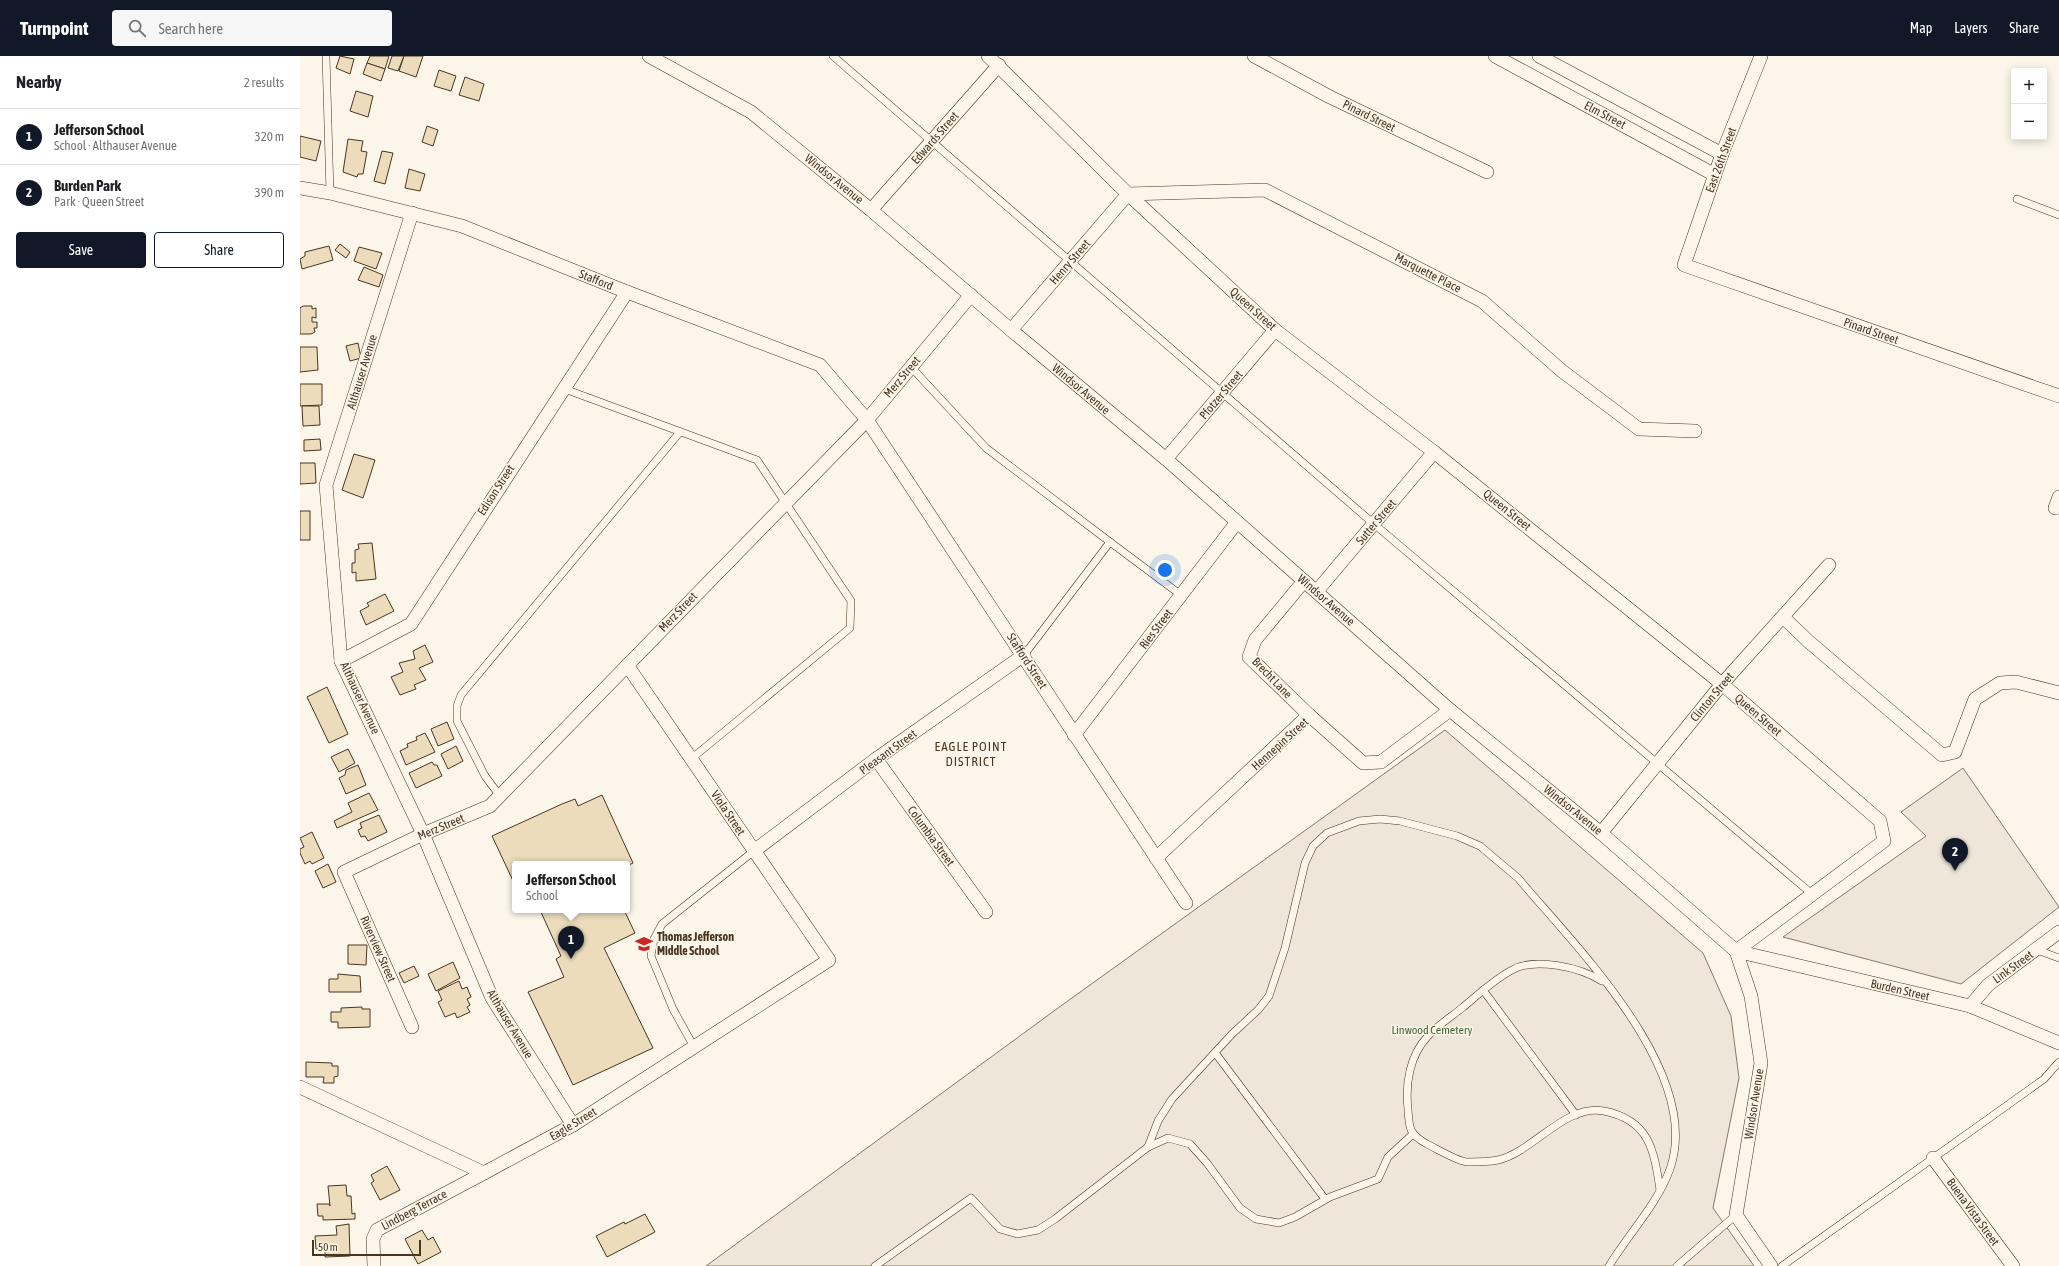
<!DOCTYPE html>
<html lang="en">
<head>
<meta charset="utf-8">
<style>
	:root { --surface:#fff; --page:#f6f6f6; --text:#202124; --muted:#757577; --line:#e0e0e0; --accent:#111827 }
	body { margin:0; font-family:"Asap Condensed",sans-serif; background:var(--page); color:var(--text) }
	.controls { position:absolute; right:12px; top:12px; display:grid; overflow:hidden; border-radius:4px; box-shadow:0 2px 10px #0003 }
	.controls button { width:36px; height:36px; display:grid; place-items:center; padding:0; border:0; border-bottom:1px solid var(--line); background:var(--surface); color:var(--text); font:20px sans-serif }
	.scale { position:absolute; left:12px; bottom:10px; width:109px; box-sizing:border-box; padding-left:4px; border:2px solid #4a3520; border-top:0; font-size:11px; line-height:14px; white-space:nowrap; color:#4a3520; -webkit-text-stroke:3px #fbf6e9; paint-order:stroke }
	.you { position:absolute; left:865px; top:514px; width:14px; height:14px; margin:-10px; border:3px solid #fff; border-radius:50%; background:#1a73e8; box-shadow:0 0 0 6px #1a73e833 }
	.badge { display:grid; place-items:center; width:26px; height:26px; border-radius:50%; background:var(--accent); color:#fff; font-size:13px; font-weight:700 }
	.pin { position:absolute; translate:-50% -33px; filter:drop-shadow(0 1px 2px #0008) }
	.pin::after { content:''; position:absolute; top:21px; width:14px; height:12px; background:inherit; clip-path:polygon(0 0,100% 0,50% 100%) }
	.popup { position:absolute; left:212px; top:805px; width:118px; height:52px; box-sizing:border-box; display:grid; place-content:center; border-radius:4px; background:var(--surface); filter:drop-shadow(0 1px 3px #0005); font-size:13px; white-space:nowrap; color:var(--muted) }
	.popup b { font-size:15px; color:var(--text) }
	.popup::after { content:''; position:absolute; left:50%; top:100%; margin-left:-8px; border:8px solid transparent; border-top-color:var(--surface) }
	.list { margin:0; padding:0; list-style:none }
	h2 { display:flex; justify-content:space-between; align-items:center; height:52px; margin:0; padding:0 16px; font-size:17px }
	h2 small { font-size:13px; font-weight:400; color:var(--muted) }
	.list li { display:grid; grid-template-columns:26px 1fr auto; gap:12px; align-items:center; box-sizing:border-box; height:56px; padding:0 16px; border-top:1px solid var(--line) }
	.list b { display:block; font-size:15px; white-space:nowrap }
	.list p { margin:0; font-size:13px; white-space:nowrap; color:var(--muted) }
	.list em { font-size:13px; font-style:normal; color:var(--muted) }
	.actions { display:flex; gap:8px; padding:12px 16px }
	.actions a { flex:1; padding:9px 0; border:1px solid var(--accent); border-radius:4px; text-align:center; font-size:14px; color:var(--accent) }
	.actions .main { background:var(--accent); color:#fff }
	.icon { flex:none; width:22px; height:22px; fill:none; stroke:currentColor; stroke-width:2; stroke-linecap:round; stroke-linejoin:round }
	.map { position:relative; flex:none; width:1759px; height:1210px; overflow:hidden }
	header { display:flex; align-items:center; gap:24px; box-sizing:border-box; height:56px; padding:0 20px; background:var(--accent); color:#fff }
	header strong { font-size:19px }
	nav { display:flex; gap:22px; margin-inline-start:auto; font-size:14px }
	.search { width:280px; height:36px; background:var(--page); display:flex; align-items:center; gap:10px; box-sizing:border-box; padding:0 14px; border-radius:4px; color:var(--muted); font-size:15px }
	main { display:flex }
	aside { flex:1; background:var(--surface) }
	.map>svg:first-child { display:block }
	.green { fill:#ede6d9; stroke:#887966 }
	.building { fill:#ecdcbc; stroke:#4a3520 }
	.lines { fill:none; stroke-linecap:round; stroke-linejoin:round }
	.service-casing { stroke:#4a3520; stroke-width:8 }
	.minor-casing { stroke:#4a3520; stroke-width:14 }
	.service { stroke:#fbf6e9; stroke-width:7 }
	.minor { stroke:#fbf6e9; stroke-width:13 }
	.labels { text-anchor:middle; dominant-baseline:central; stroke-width:3; stroke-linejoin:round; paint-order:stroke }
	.street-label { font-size:12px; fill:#4a3520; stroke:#fbf6e9 }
	.poi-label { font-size:12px; font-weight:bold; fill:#4a3520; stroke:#fbf6e9; text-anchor:start }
	.park-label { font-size:12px; fill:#436837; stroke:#fbf6e9 }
	.neighbourhood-label { font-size:13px; letter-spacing:1px; fill:#4a3520; stroke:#fbf6e9 }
</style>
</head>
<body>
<header>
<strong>Turnpoint</strong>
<div class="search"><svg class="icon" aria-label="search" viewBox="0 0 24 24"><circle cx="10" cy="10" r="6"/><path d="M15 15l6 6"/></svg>Search here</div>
<nav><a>Map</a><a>Layers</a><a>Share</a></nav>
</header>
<main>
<aside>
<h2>Nearby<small>2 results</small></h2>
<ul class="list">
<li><span class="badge">1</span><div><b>Jefferson School</b><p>School · Althauser Avenue</p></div><em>320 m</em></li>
<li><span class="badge">2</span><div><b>Burden Park</b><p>Park · Queen Street</p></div><em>390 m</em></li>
</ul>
<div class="actions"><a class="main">Save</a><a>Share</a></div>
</aside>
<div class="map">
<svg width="1759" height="1210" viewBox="0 0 1759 1210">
	<rect width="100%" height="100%" fill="#fbf6e9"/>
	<g class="green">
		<polygon points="1145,674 1403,897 1431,960 1439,1022 1413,1152 1454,1210 406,1210 758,952"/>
		<polygon points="1663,712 1759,851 1661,928 1483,881 1626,780 1601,756"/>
	</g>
	<g class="building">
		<polygon points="40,0 54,3 50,18 36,12"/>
		<polygon points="70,0 89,0 85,13 67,7"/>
		<polygon points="92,0 104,0 98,15 88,12"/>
		<polygon points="104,0 123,0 116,21 99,15"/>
		<polygon points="67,7 85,13 81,25 63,18"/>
		<polygon points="139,14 156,20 151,35 134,30"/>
		<polygon points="165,21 184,28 179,45 159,39"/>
		<polygon points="56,35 73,40 68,61 50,55"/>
		<polygon points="127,70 138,74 133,90 122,86"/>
		<polygon points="0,80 21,85 16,105 0,101"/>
		<polygon points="48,83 63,85 61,95 67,96 63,118 58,118 57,121 43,116"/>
		<polygon points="82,95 93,97 85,128 74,125"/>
		<polygon points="109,113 125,118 120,135 105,132"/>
		<polygon points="40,188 50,196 46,202 35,194"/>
		<polygon points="29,190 33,204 2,213 0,203 5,200 5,196"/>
		<polygon points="59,191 82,197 76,213 54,205"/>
		<polygon points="64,211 83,219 79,231 58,224"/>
		<polygon points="3,250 12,250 12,253 16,252 16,262 12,261 12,266 17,266 17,272 14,272 15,276 11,278 0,278 0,252"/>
		<polygon points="58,287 61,302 50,305 46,290"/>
		<polygon points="0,291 17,291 18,314 0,316"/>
		<polygon points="0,328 22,328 22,349 0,350"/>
		<polygon points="2,350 19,350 20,369 3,370"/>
		<polygon points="20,383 21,394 4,395 4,384"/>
		<polygon points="54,398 75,404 63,442 42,434"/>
		<polygon points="0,407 15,407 16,427 0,428"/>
		<rect x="0" y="455" width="10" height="29"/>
		<polygon points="72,487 76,523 56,525 56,516 52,517 52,507 55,507 55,494 59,493 58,488"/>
		<polygon points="85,538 94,555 66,569 60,555 69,550 67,547"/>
		<polygon points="125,589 133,606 119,612 126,624 114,629 116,633 100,639 91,621 103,616 99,607 115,603 113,595"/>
		<polygon points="27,631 48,678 29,687 7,641"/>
		<polygon points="147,666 154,683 138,690 131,673"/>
		<polygon points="125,677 135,696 106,709 100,695 108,691 107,688 117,684 116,681"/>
		<polygon points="156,690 163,705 148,713 141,698"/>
		<polygon points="48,693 55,707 39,716 31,701"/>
		<polygon points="132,706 134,709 137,709 142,720 116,732 109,717"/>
		<polygon points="58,709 66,729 46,738 39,722 45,719 46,714"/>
		<polygon points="69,737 78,754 37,772 34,765 52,756 48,747"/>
		<polygon points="302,739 333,807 327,810 327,808 215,808 215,829 192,780 262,748 275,743 278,750"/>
		<polygon points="79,759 87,776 68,785 65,780 61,781 58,774 62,772 60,767"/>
		<polygon points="12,776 24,802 12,808 10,805 5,808 0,797 0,793 4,791 0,782"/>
		<polygon points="28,808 36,826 23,832 15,815"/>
		<polygon points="240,854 324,854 335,877 304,892 353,992 273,1029 228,936 264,921 256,903 261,900"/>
		<polygon points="48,889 67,889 66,909 48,908"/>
		<polygon points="153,906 160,922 136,935 128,918"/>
		<polygon points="114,910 119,920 104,927 99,917"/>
		<polygon points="38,918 60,920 61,936 29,936 29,923 38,923"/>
		<polygon points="159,925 162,933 167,931 171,941 167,943 170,949 167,951 170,956 157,962 155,957 145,961 138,946 142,944 138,935"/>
		<polygon points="62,951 62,953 70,953 70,971 38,972 38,966 31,966 31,956 41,956 41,952"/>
		<polygon points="6,1006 32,1007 32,1010 38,1010 38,1020 34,1021 34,1027 23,1027 24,1021 6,1021"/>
		<polygon points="87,1110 100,1134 80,1144 71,1127 74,1125 71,1119"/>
		<polygon points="46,1129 47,1140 51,1140 52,1158 55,1157 55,1163 23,1164 23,1160 18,1160 17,1148 29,1148 30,1150 28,1130"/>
		<polygon points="345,1158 355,1176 307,1201 296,1180 324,1166 325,1168"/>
		<polygon points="49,1168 50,1200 25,1201 25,1193 16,1193 15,1180 37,1179 36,1170"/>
		<polygon points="122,1174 128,1184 133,1181 141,1196 118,1208 105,1183"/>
	</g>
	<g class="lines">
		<g class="service-casing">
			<g id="service">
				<polyline points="26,0 30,137"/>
				<polyline points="533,0 1074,468 1512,838"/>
				<polyline points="1717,143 1759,159"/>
				<polyline points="611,311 686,392 810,486 724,599"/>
				<polyline points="262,332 457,404 551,545 550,572 391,703"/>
				<polyline points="810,486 881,539"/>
				<polyline points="200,740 185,720 157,665 157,650 161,639 380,376"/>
				<polyline points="1737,894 1759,902"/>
				<path d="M 1302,925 C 1279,911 1235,901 1212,914 C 1193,924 1178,939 1162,952 C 1151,961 1138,969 1128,980 C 1110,999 1105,1027 1108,1053 C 1109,1072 1109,1078 1127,1088 C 1137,1093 1157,1105 1167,1106 C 1176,1106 1189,1106 1198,1104 C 1233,1096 1266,1047 1304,1055 C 1349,1064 1354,1093 1360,1134"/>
				<polyline points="1183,934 1276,1059"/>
				<polyline points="394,991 373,953 351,900 354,883 362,868 454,795"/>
				<polyline points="916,998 1025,1143"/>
				<path d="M 848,1091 L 858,1065 L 872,1043 L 932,978 L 958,954 L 969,940 L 985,892 L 1005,807 L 1013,790 L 1027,777 L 1059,765 L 1080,763 L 1100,765 L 1157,780 L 1180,790 L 1218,822 C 1274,889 1404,1016 1370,1113 C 1357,1149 1329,1177 1309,1210"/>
				<polyline points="575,1210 671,1142 700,1173 717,1178 738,1174 755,1163 848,1091 868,1082 890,1088 907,1107 940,1152 956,1163 979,1167 995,1161 1030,1141 1078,1123 1088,1101 1113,1078"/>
				<polyline points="1377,1210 1436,1159"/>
				<polyline points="1482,1210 1744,1023 1759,1006"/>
			</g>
		</g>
		<g class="minor-casing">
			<g id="minor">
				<polyline points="349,0 451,56 571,154 711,274 866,403 1150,654 1301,777 1436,895 1451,940 1461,1007 1436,1159 1471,1210"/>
				<polyline points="688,0 828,138 975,274 1134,396 1422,628 1580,765 1584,785 1436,895"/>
				<polyline points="954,0 1030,41 1187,116"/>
				<polyline points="1195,0 1415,119"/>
				<polyline points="1239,0 1422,98"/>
				<polyline points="1461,0 1422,98 1384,209 1759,340"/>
				<polyline points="0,132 30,137 162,170 327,236 520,309 567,364 886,847"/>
				<polyline points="571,154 699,9"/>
				<polyline points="112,157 26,429 41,605 123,778 192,942 273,1069"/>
				<polyline points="711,274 828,138 965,134 1182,245 1262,315 1339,373 1395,375"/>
				<polyline points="866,403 975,274"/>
				<polyline points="1755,452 1759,441"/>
				<polyline points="1004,525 955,584 949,601 1009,659"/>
				<polyline points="1017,535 1134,396"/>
				<polyline points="1483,561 1508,585 1642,699 1655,696 1675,643 1700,627 1716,626 1759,637"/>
				<polyline points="41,605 111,568 327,236"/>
				<polyline points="774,679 937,466"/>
				<polyline points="576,703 686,856"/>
				<polyline points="1301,777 1422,628 1529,509"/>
				<polyline points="454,795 576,703 724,599"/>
				<polyline points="856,802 1009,659 1063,707 1081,706 1150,654"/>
				<polyline points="1436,895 1670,950 1759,987"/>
				<polyline points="1670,950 1688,929 1759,876"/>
				<polyline points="112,971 44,816 123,778 190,750 567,364 671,239"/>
				<polyline points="0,1031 184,1117 273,1069 529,904 327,609"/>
				<polyline points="1633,1102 1713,1210"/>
				<polyline points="74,1210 73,1183 77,1174 184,1117"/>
			</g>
		</g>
		<use href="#service" class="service"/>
		<use href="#minor" class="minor"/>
	</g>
	<defs>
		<g id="school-bare" transform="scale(1.38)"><path d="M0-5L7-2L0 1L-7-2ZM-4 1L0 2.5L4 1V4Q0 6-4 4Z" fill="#c62828" stroke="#fbf6e9" stroke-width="2.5" paint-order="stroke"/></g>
	</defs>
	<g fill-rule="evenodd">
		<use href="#school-bare" x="344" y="888"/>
	</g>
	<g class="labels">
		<g class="street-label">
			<text transform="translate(1305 59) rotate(28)">Elm Street</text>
			<text transform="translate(1069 60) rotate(26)">Pinard Street</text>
			<text transform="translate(635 82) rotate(-49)">Edwards Street</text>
			<text transform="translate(1421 104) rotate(-70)">East 26th Street</text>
			<text transform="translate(534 123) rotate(39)">Windsor Avenue</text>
			<text transform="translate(770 206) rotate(-49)">Henry Street</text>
			<text transform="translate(1128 217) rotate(27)">Marquette Place</text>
			<text transform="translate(296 224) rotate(22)">Stafford</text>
			<text transform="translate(953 253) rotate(42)">Queen Street</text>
			<text transform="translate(1571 275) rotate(19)">Pinard Street</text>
			<text transform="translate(62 316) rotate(-73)">Althauser Avenue</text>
			<text transform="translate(602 321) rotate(-50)">Merz Street</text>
			<text transform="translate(781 333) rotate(40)">Windsor Avenue</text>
			<text transform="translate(921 339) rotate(-50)">Pfotzer Street</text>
			<text transform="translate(196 434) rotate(-57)">Edison Street</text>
			<text transform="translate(1207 454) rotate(39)">Queen Street</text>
			<text transform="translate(1076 466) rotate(-50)">Sutter Street</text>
			<text transform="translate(1026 544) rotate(41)">Windsor Avenue</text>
			<text transform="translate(378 556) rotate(-46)">Merz Street</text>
			<text transform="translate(856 573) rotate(-53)">Ries Street</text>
			<text transform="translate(727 605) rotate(57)">Stafford Street</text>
			<text transform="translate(972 622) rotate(46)">Brecht Lane</text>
			<text transform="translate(1412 641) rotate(-50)">Clinton Street</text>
			<text transform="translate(60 642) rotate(65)">Althauser Avenue</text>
			<text transform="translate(1458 659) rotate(41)">Queen Street</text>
			<text transform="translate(980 688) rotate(-42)">Hennepin Street</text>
			<text transform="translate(588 696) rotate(-36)">Pleasant Street</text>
			<text transform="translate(1273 754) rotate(39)">Windsor Avenue</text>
			<text transform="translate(428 757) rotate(56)">Viola Street</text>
			<text transform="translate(141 771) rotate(-23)">Merz Street</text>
			<text transform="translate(631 780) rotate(54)">Columbia Street</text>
			<text transform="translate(78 893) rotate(66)">Riverview Street</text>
			<text transform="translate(1713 911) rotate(-36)">Link Street</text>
			<text transform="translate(1600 934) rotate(13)">Burden Street</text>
			<text transform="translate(210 968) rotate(59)">Althauser Avenue</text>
			<text transform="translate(1454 1048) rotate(-81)">Windsor Avenue</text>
			<text transform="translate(273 1068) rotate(-31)">Eagle Street</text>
			<text transform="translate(114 1154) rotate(-28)">Lindberg Terrace</text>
			<text transform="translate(1673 1156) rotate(54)">Buena Vista Street</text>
		</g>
		<g class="poi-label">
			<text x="357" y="881">Thomas Jefferson<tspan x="357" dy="14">Middle School</tspan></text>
		</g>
		<g class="park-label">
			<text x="1132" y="974">Linwood Cemetery</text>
		</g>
		<g class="neighbourhood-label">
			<text x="671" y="690">EAGLE POINT<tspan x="671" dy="15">DISTRICT</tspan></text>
		</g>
	</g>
</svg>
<div class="controls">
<button>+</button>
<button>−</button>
</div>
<div class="scale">50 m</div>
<div class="you"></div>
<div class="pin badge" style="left:271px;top:903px">1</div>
<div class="popup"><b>Jefferson School</b>School</div>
<div class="pin badge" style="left:1655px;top:815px">2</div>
</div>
</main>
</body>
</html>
